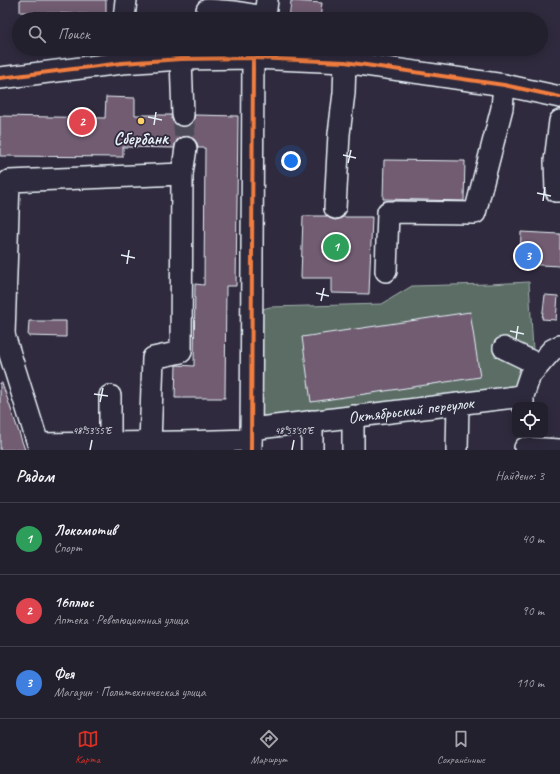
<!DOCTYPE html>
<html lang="ru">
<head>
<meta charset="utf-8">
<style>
	:root { --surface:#23202e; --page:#2f2d3a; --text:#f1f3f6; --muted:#a3a3aa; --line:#403e4a; --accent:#d93025 }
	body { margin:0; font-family:Caveat,sans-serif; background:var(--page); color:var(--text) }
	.controls { position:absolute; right:12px; bottom:12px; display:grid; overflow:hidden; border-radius:8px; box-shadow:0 2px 10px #0003 }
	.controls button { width:36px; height:36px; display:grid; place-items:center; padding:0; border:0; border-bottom:1px solid var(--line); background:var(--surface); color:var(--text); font:20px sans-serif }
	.you { position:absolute; left:291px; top:161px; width:14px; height:14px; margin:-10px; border:3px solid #fff; border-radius:50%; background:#1a73e8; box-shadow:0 0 0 6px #1a73e833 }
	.badge { display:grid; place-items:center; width:26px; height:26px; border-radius:50%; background:var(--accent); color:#fff; font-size:13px; font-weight:700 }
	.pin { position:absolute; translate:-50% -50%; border:2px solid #fff; box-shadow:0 1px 4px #0006 }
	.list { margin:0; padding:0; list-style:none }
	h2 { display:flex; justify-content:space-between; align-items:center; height:52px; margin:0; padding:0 16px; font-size:17px }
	h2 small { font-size:13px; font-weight:400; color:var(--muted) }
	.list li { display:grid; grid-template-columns:26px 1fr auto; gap:12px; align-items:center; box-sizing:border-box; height:72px; padding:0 16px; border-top:1px solid var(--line) }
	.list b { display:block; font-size:15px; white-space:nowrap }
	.list p { margin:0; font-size:13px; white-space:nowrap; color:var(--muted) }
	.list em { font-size:13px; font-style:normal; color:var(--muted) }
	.icon { flex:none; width:22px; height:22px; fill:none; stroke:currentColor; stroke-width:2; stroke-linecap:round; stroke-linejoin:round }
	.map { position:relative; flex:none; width:560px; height:450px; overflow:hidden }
	.search { position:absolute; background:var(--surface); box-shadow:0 2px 10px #0003; left:12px; right:12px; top:12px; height:44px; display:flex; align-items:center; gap:10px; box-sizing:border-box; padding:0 14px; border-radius:22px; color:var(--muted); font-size:15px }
	.sheet { height:268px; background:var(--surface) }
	nav { display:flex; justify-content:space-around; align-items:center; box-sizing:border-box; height:56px; border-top:1px solid var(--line); background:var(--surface); font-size:11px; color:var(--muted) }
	nav a { display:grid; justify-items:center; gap:2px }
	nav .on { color:var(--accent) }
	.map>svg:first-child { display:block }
	.green { fill:#5b6d65; stroke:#a2afae }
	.building { fill:#715c72; stroke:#e8f1f8 }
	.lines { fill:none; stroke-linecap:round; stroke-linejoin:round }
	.minor-tunnel { stroke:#4b4859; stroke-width:21; stroke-dasharray:21 10; stroke-linecap:butt }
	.minor-casing { stroke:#e8f1f8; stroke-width:24 }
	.minor { stroke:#2f2a3d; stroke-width:21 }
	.cycleway-casing { stroke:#2f2a3d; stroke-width:6 }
	.cycleway { stroke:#f27e40; stroke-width:4 }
	.ticks { fill:none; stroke:#e8f1f8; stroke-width:1.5 }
	.poi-dot { fill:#ffd166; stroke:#2f2a3d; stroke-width:1.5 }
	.labels { text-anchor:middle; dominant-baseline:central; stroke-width:3.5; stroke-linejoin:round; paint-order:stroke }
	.poi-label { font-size:17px; font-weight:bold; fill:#e8f1f8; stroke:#2f2a3d }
	.street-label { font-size:17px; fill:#e8f1f8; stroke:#2f2a3d }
	.ticks-label { font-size:10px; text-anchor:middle; fill:#e8f1f8; stroke:#2f2a3d; stroke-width:3.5; stroke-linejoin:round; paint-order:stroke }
</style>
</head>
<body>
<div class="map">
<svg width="560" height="450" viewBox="0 0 560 450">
	<rect width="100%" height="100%" fill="#2f2a3d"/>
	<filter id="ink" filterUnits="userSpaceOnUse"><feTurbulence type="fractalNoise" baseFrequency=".025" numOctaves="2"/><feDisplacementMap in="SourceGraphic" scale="8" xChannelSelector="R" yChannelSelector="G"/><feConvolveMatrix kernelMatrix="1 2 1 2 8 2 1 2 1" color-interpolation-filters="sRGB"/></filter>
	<g filter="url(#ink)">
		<polygon class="green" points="529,282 533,350 530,375 523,396 270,426 258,407 259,310 270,307 382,304 412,286 489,284"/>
		<g class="building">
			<polygon points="20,0 106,0 106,15 20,12"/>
			<polygon points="291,1 322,3 320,19 289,19"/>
			<polygon points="106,97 135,98 135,115 171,115 173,122 178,126 183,127 190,125 193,121 195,115 238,116 236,286 226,286 225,398 175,398 176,365 194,366 195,284 204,285 205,148 198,148 197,143 194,139 187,136 181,137 177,140 174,148 123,147 123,157 0,156 0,116 105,118"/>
			<polygon points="384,160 465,161 464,201 383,199"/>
			<polygon points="303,216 327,216 329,218 335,220 340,219 343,217 372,217 369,294 332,293 332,278 301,278"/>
			<polygon points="521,232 560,234 560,266 520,264"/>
			<polygon points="545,295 558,296 556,320 542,319"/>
			<polygon points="470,312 480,377 311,402 302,337"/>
			<polygon points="29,321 66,321 66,337 28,336"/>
			<polygon points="0,383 2,383 25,450 0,450"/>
		</g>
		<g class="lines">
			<polyline class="minor-tunnel" points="183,115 186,148"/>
			<g class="minor-casing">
				<g id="minor">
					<polyline points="207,10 235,12 265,17 267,0"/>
					<polyline points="124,19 126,0"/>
					<polyline points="181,59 183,115"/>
					<polyline points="0,78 122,63 181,59 253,58 345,62 504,85 560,97"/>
					<polyline points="560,121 555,161 556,191 560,191"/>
					<polyline points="182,174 186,148"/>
					<polyline points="335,208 339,134 344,93 345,62"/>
					<polyline points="386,271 388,212 475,213 502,108 504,85"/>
					<polyline points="4,335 9,181 182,174 181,352 153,358 150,443"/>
					<polyline points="0,336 4,335 40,450"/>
					<polyline points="504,348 539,365"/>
					<polyline points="110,396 110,443"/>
					<polyline points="523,405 523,396 530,375 552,350 560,346"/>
					<path id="s1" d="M 251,429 L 523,396"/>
					<polyline points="39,444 180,442 251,440"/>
					<polyline points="525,448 560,450"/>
					<polyline points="251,450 253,58"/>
					<polyline points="312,450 312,421"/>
					<polyline points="353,450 353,416"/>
					<polyline points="457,450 458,404"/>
				</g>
			</g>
			<use href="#minor" class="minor"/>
			<g class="cycleway-casing">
				<g id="cycleway">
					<polyline points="0,78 122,63 181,59 253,58 345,62 504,85 560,97"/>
					<polyline points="251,450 253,58"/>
				</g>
			</g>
			<use href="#cycleway" class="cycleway"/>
		</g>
	</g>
	<path class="ticks" d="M 148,117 L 162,120M 154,125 L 156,112M 343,155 L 356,158M 348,163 L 351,150M 537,193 L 551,196M 543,201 L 545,187M 121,255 L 135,258M 127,264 L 129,250M 316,293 L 329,296M 321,301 L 324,288M 510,331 L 524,334M 516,339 L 518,326M 94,394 L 108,396M 100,402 L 103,388M 90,450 L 92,440M 292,450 L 294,440"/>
	<circle class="poi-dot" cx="141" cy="121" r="4"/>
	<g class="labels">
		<g class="poi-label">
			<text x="141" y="138">Сбербанк</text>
		</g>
		<g class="street-label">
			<text stroke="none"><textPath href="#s1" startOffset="161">Октябрьский переулок</textPath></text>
		</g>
	</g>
	<g class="ticks-label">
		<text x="92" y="434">48°53'55"E</text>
		<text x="294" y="434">48°53'50"E</text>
	</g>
</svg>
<div class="controls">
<button><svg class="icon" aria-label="locate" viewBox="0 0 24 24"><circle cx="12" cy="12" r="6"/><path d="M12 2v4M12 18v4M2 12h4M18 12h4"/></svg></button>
</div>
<div class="you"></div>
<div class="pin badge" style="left:336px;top:247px;background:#2e9e5b">1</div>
<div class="pin badge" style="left:82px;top:122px;background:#e0444e">2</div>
<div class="pin badge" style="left:528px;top:256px;background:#3f7fe0">3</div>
<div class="search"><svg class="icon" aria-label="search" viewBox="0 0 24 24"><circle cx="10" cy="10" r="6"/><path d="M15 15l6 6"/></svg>Поиск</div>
</div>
<section class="sheet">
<h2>Рядом<small>Найдено: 3</small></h2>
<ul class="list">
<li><span class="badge" style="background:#2e9e5b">1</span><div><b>Локомотив</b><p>Спорт</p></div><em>40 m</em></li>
<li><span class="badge" style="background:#e0444e">2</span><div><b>16плюс</b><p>Аптека · Революционная улица</p></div><em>90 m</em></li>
<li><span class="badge" style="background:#3f7fe0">3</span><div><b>Фея</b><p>Магазин · Политехническая улица</p></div><em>110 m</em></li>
</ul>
</section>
<nav>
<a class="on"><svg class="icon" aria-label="map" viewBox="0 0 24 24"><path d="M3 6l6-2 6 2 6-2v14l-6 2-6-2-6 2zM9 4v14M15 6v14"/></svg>Карта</a>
<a><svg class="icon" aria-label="directions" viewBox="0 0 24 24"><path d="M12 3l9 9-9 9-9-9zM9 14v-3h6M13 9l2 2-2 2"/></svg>Маршрут</a>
<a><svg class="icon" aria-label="saved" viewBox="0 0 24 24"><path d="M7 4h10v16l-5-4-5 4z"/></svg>Сохранённые</a>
</nav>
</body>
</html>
